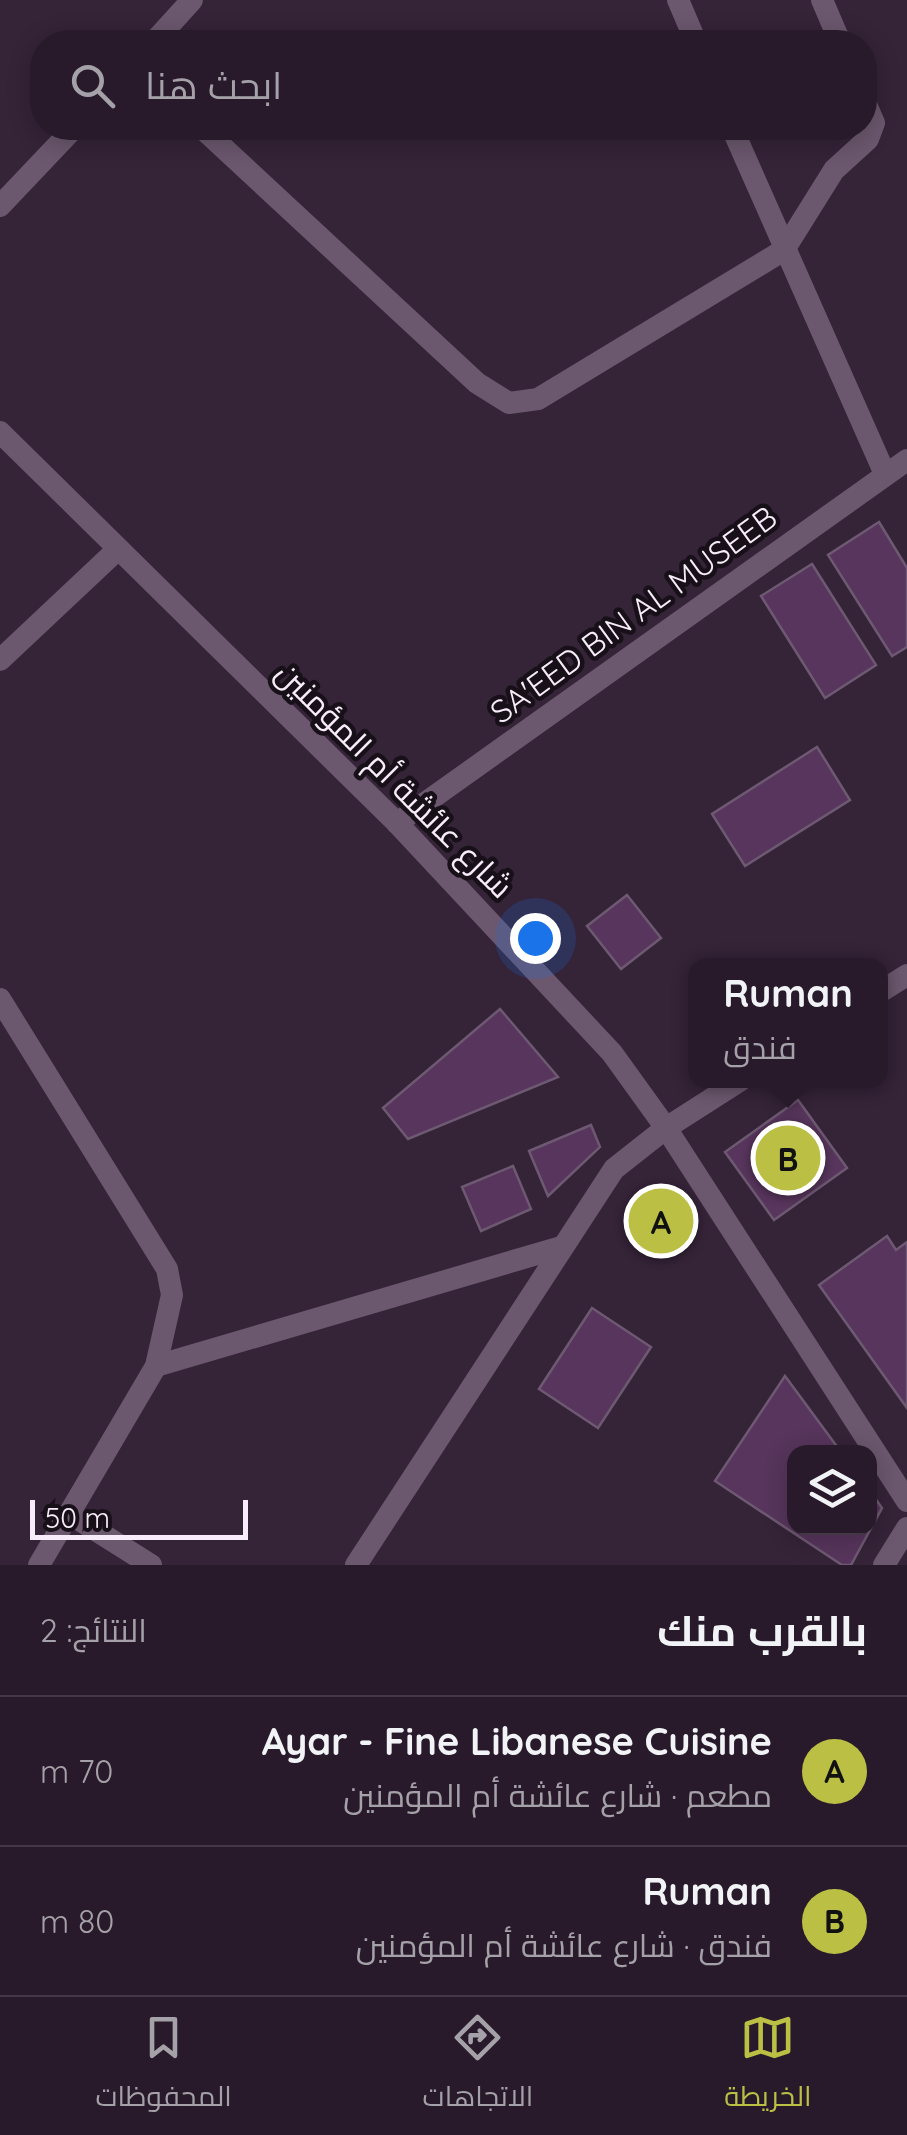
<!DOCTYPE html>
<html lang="ar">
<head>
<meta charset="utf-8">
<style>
	:root { --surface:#281a2a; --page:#342736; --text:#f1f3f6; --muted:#a5a1a8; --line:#443847; --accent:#bbc044 }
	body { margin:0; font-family:Quicksand,Cairo,sans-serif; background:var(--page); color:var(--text); direction:rtl }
	.controls { position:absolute; right:30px; bottom:30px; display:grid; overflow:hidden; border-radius:20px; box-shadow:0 5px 25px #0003 }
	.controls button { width:90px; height:90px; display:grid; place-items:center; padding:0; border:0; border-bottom:2px solid var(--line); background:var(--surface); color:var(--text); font:50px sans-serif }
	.scale { position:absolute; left:30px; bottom:25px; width:218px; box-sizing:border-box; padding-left:10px; border:5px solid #f8ecfa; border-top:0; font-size:28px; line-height:35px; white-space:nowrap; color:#f8ecfa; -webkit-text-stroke:8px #181019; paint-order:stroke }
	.you { position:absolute; left:535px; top:938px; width:35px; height:35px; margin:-25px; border:8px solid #fff; border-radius:50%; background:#1a73e8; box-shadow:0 0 0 15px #1a73e833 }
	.badge { display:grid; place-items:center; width:65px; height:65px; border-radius:50%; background:var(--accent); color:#111; font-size:32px; font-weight:700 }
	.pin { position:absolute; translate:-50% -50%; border:5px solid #fff; box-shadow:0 2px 10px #0006 }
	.popup { position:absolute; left:688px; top:958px; width:200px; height:130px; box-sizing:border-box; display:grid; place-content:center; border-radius:20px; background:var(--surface); filter:drop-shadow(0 2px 8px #0005); font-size:32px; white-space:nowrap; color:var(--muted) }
	.popup b { font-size:38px; color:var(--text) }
	.popup::after { content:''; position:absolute; left:50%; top:100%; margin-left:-20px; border:20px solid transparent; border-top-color:var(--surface) }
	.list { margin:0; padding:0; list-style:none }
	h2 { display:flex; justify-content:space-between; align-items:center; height:130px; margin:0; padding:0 40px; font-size:42px }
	h2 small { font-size:32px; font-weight:400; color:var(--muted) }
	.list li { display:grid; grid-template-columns:65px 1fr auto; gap:30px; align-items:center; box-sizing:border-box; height:150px; padding:0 40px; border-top:2px solid var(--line) }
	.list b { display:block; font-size:38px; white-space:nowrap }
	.list p { margin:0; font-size:32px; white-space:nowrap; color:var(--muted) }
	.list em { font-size:32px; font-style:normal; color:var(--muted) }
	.icon { flex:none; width:55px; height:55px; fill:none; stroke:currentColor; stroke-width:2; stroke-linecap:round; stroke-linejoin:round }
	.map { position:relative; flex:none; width:907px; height:1565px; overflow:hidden; direction:ltr }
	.search { position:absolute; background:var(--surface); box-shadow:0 5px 25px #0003; left:30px; right:30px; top:30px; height:110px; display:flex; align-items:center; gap:25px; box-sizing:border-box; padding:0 35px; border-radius:40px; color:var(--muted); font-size:38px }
	.sheet { height:430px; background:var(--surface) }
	nav { display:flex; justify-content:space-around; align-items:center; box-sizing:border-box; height:140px; border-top:2px solid var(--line); background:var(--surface); font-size:28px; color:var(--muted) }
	nav a { display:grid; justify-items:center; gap:5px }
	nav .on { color:var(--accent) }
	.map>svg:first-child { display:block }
	.building { fill:#57355c; stroke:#6d5971; stroke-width:2.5 }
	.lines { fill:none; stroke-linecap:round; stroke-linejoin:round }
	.street { stroke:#6b576e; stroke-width:22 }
	.labels { text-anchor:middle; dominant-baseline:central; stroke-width:9; stroke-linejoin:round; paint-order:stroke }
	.street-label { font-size:32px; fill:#f8ecfa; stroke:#181019 }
</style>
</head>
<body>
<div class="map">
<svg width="907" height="1565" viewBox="0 0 907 1565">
	<rect width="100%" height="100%" fill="#352338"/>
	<g class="building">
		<polygon points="879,522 907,568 907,647 892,656 828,555"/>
		<polygon points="812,564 876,665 825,698 761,596"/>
		<polygon points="817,747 850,800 745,866 712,814"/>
		<polygon points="627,895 661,938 621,969 587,926"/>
		<polygon points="500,1009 558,1077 408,1139 383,1108"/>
		<polygon points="798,1100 847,1168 774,1220 725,1152"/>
		<polygon points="591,1125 600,1147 548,1196 529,1151"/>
		<polygon points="513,1166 531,1209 481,1231 462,1187"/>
		<polygon points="887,1236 896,1250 907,1242 907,1408 819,1285"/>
		<polygon points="592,1308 651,1347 598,1428 539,1389"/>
		<polygon points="785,1376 841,1452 794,1452 794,1528 870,1528 870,1491 882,1508 851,1565 842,1565 715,1481"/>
	</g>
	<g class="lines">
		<g class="street">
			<polyline points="678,0 696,42"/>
			<polyline points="822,0 840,42"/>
			<polyline points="154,42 192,0"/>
			<polyline points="202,128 477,383 509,403 538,399 784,250 834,170 868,139 874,123 864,100"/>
			<polyline points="732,128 885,474"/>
			<polyline points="0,206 74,128"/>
			<polyline points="0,432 397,823 612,1053 666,1128 907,1501"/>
			<polyline points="0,660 117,550"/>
			<polyline points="397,823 907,460"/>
			<polyline points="880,992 907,975"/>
			<polyline points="0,999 167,1269 172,1295 156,1366 39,1565"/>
			<polyline points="156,1366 561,1247"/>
			<polyline points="70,1514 151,1565"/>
			<polyline points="356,1565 614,1169 666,1128 741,1080"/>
			<polyline points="884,1565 907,1528"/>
		</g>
	</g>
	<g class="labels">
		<g class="street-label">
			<text transform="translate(633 614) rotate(-36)">SA'EED BIN AL MUSEEB</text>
			<text transform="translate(395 779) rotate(45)">شارع عائشة أم المؤمنين</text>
		</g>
	</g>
</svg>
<div class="controls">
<button><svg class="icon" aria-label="layers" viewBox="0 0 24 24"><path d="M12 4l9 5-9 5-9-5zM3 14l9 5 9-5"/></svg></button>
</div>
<div class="scale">50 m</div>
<div class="you"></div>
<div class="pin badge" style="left:661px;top:1221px">A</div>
<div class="pin badge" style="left:788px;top:1158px">B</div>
<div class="popup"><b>Ruman</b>فندق</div>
<div class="search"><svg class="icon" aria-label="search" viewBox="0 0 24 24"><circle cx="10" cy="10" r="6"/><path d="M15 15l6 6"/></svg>ابحث هنا</div>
</div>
<section class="sheet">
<h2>بالقرب منك<small>النتائج: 2</small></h2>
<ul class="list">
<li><span class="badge">A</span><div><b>Ayar - Fine Libanese Cuisine</b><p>مطعم · شارع عائشة أم المؤمنين</p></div><em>70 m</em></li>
<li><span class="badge">B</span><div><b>Ruman</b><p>فندق · شارع عائشة أم المؤمنين</p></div><em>80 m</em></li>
</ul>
</section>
<nav>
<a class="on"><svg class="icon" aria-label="map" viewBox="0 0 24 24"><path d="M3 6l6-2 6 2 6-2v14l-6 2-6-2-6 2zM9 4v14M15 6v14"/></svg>الخريطة</a>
<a><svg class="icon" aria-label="directions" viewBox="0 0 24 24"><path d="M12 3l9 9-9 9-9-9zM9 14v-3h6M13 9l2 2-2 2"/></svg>الاتجاهات</a>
<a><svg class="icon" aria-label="saved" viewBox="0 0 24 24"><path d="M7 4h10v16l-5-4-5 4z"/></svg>المحفوظات</a>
</nav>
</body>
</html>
